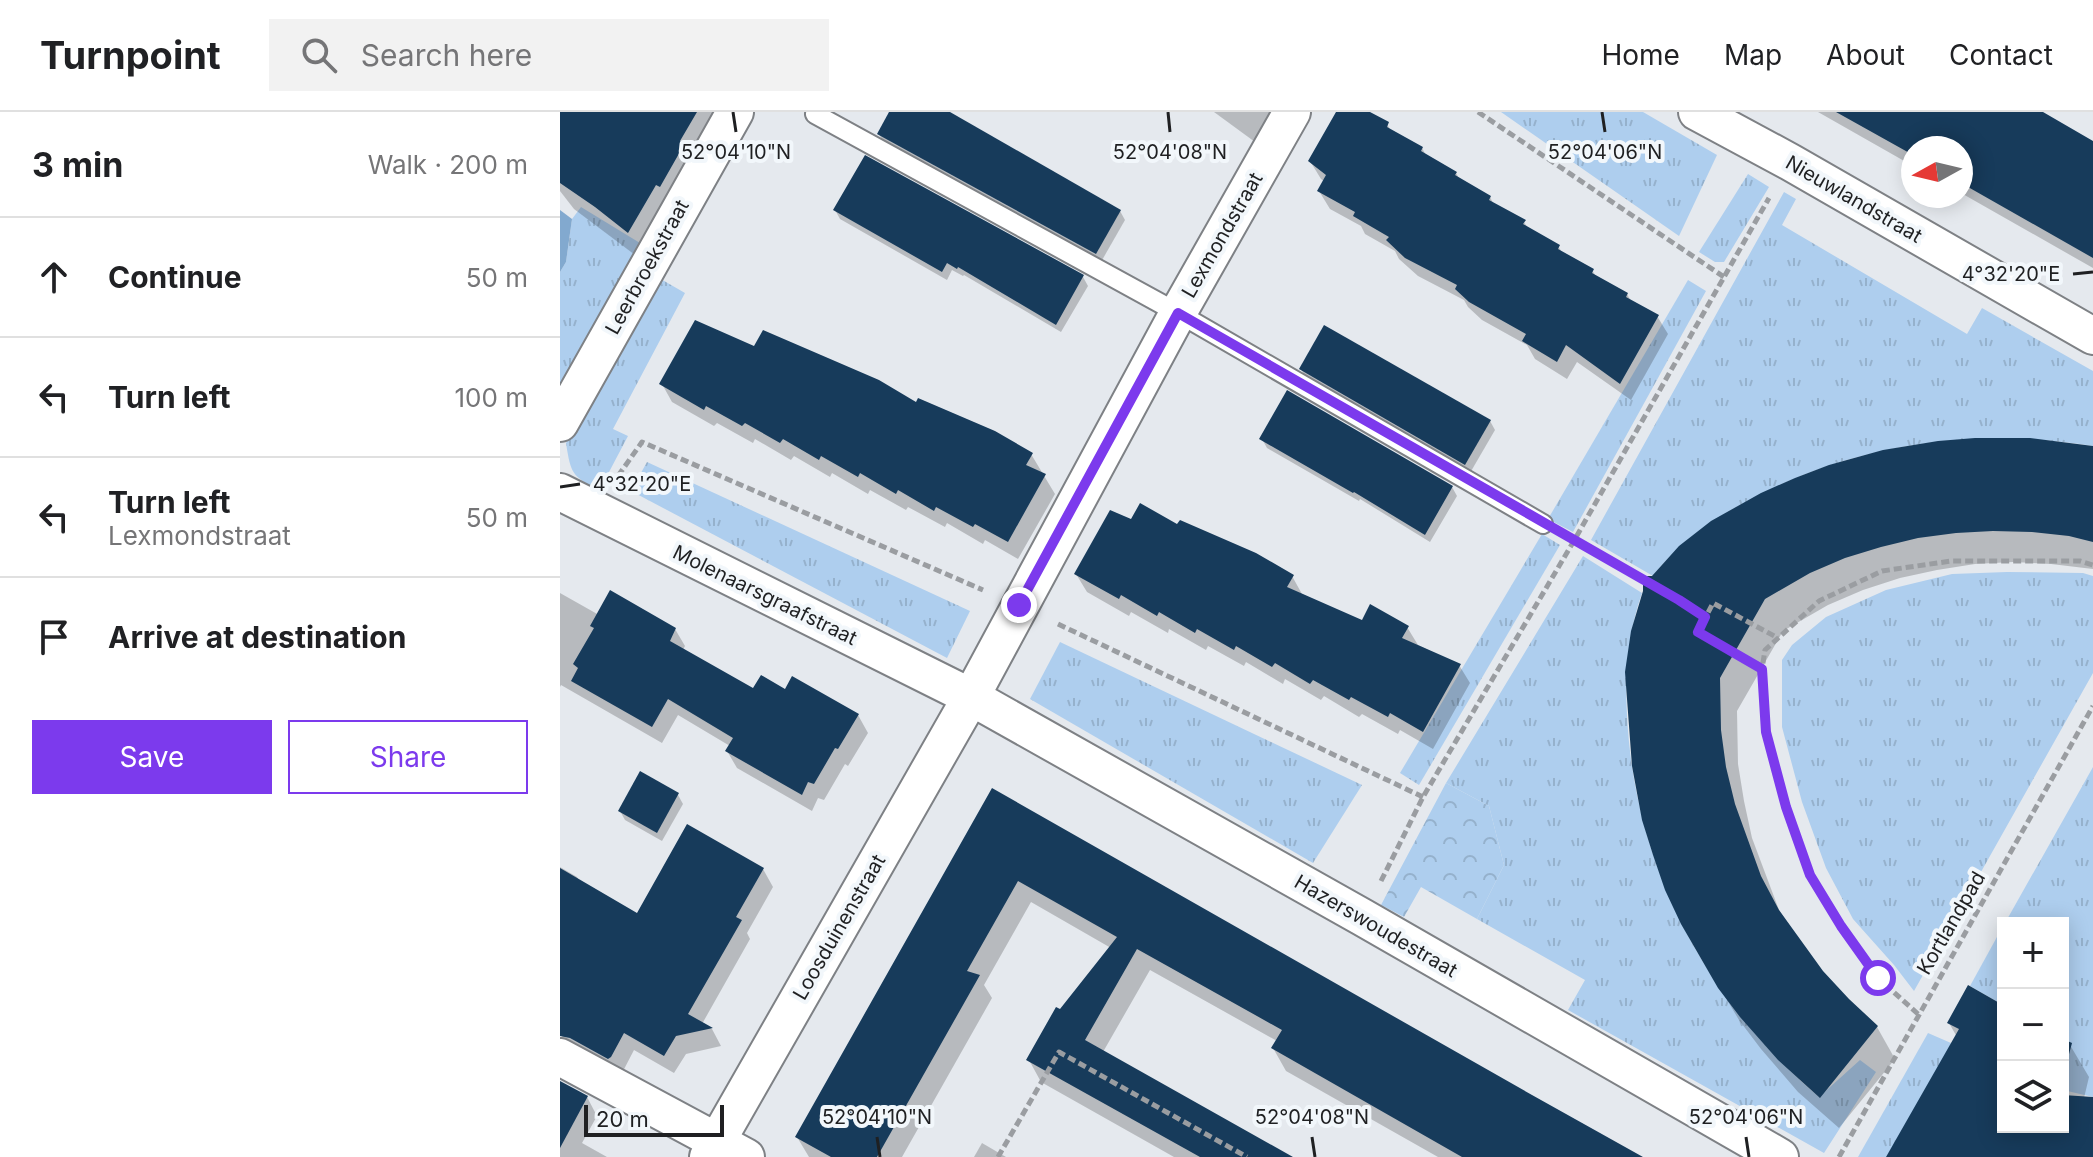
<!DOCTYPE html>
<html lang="en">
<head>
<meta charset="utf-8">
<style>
	:root { --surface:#fff; --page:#f2f2f2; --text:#202124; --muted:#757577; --line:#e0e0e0; --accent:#7c3aed }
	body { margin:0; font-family:Inter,sans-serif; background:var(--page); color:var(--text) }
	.controls { position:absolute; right:24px; bottom:24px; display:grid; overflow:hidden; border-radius:0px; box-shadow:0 4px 20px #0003 }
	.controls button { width:72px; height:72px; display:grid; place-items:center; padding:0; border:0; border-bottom:2px solid var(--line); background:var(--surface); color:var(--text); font:40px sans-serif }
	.compass { position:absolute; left:1341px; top:24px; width:72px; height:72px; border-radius:50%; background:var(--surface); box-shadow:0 4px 20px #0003; rotate:262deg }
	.scale { position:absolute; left:24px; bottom:20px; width:140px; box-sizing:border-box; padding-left:8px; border:4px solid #1f2022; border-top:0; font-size:22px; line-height:28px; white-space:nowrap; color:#1f2022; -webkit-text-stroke:6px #f2f7fb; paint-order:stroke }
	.stop { position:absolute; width:24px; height:24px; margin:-18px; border:6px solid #7c3aed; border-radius:50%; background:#fff }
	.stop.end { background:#7c3aed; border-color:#fff; box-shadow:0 2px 8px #0008 }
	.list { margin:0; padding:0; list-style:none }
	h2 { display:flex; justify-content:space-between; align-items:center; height:104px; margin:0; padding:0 32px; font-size:34px }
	h2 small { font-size:26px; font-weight:400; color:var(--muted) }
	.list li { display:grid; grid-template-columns:52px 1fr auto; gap:24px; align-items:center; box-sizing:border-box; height:120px; padding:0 32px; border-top:2px solid var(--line) }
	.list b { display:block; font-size:30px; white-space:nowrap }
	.list p { margin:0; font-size:26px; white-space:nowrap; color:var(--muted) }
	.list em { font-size:26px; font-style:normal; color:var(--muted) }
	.actions { display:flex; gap:16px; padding:24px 32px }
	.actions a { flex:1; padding:18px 0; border:2px solid var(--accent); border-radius:0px; text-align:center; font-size:28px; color:var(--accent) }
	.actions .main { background:var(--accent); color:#fff }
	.icon { flex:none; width:44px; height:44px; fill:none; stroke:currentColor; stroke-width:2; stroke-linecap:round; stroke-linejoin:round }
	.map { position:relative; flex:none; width:1533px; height:1045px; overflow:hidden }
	header { display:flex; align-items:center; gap:48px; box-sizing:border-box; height:112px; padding:0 40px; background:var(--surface); border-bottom:2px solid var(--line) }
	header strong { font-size:38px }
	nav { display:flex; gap:44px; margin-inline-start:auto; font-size:28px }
	.search { width:560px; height:72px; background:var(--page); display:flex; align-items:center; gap:20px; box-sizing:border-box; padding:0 28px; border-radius:0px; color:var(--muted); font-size:30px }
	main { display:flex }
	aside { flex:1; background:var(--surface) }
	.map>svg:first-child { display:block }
	.grass { fill:url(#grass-tufts) }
	.forest { fill:url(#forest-crowns) }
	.water { fill:#82a9cf }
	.shadow { fill:#0003 }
	.building { fill:#173b5b }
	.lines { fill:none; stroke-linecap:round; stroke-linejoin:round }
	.lane-casing { stroke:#7e8185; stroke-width:22 }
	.street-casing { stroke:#7e8185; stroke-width:40 }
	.path { stroke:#9a9da1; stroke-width:5; stroke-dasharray:8 4; stroke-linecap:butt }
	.lane { stroke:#fff; stroke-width:18 }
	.street { stroke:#fff; stroke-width:36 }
	.route { stroke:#7c3aed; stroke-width:10 }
	.ticks { fill:none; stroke:#1f2022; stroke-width:3 }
	.labels { text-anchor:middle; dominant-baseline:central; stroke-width:8; stroke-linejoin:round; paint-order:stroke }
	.street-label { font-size:20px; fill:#1f2022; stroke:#f2f7fb }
	.ticks-label { font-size:20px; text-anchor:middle; fill:#1f2022; stroke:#f2f7fb; stroke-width:8; stroke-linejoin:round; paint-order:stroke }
</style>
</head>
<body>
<header>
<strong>Turnpoint</strong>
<div class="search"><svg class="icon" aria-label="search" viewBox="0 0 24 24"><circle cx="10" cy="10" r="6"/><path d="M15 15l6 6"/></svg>Search here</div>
<nav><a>Home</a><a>Map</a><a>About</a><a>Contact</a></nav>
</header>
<main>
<aside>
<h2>3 min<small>Walk · 200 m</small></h2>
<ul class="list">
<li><svg class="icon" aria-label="ahead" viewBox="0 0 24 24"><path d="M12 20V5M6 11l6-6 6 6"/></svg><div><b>Continue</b></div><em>50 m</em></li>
<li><svg class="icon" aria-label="left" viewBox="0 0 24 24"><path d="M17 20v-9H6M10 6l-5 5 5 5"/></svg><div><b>Turn left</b></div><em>100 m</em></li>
<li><svg class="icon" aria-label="left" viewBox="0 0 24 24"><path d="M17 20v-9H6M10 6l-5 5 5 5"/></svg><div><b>Turn left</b><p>Lexmondstraat</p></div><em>50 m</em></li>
<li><svg class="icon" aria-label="arrive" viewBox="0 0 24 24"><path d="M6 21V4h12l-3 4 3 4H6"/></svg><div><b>Arrive at destination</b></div></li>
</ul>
<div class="actions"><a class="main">Save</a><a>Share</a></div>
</aside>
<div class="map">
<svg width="1533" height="1045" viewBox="0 0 1533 1045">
	<defs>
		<pattern id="grass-tufts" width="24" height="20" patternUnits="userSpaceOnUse" patternTransform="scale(2)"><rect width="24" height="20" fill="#aeceee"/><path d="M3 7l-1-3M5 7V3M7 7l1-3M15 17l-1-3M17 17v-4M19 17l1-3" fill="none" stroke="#95b1cc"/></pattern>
		<pattern id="forest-crowns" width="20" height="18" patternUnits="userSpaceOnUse" patternTransform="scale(2)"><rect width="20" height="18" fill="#aeceee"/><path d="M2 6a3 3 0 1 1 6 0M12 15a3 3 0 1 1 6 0" fill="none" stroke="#95b1cc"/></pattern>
	</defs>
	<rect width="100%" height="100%" fill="#e5e9ee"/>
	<g class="grass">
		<polygon points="941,0 1083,0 1157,43 1119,124"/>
		<polygon points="1188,62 1209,75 1164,150 1155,150 1139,140"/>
		<path d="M 1224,80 L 1236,87 L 1222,113 L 1407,222 L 1422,196 L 1533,259 L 1533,334 C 1419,316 1303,330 1199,383 C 1156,405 1123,426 1093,464 L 1031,428 Z"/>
		<polygon points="21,95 80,131 0,273 0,160 6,150 12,107"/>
		<path d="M 99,166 L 125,181 L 53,317 L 68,324 L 39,379 C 12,363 11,363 6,331 Z"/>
		<polygon points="1128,168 1146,179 1013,420 988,407"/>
		<polygon points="87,350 410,499 387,546 71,379"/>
		<polygon points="982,422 1000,433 859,673 840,661"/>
		<path d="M 1023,444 L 1082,481 C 1065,530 1064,578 1069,630 C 1083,770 1153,895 1259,985 L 1300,948 L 1316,960 L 1264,1041 L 1008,898 L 1025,868 L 917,807 L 944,753 L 929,694 L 886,671 Z"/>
		<polygon points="1447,460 1523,461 1533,464 1533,561 1354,879 1334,853 1293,807 1266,756 1242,690 1222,615 1222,548 1232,533 1266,505 1326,478 1392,462"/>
		<polygon points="500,530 802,673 753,751 470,587"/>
		<polygon points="1533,655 1533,985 1503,978 1503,959 1507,959 1505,957 1511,932 1503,927 1503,811 1445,811"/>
		<polygon points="1443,814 1443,893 1410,874"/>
		<polygon points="1368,921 1391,931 1349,1045 1298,1045"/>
	</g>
	<polygon class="forest" points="886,671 929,694 944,753 917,807 861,775 844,805 821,793"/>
	<polygon class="water" points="0,98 12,107 6,150 0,160"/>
	<g class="shadow">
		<polygon points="0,0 186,0 87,152 14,97 0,79"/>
		<polygon points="331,0 386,0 560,99 565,108 541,150 324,31 319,22"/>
		<polygon points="654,0 712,0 695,30"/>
		<polygon points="778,0 806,0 827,12 832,21 862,36 867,45 896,61 900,68 930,85 934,93 964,110 969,118 998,134 1003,142 1032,158 1037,166 1067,182 1072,191 1097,204 1108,222 1071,288 1017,250 1007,267 975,247 967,233 922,208 908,195 904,188 858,164 839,147 835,139 805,122 801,114 770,97 759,79 765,70 761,67 750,49"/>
		<polygon points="1258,0 1434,0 1533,56 1533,156 1401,81 1401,36 1353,36 1353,54"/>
		<polygon points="275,98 523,165 528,174 501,220 404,163 403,164 392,158 387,168 280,107"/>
		<polygon points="194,236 357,292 471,342 495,382 458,447 425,428 423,432 387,411 385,415 348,395 346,398 310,378 308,382 272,361 270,365 234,344 231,348 195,327 193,331 157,311 154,314 112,290 102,272"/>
		<polygon points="741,257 930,309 935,318 910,361 746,266"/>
		<polygon points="702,327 892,375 897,384 870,430 800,387 799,389 707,336"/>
		<polygon points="1533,336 1533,457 1491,452 1453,450 1415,452 1377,458 1340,466 1303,478 1268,493 1223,519 1177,599 1178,652 1184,689 1192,726 1219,798 1261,861 1317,915 1335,947 1279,1016 1238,980 1201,937 1179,908 1151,861 1073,520"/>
		<polygon points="572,410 618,415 732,464 742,482 803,511 847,515 858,533 899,553 910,571 873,637 840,618 838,622 802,602 799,605 764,584 761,588 725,567 723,572 686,550 684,554 648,534 646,538 609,517 608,521 571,500 569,504 527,480 516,462"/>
		<polygon points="0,481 39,503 115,517 125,534 123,538 194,579 226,580 298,603 308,621 288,654 285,652 264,688 258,686 252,699 177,656 167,639 170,634 118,603 102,631 1,573 0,575"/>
		<polygon points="81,662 118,683 123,692 102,729 65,708 60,699"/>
		<polygon points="433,679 1078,1045 878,1045 726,959 713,936 717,929 590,858 543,940 728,1045 614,1045 481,970 469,948 500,900 551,836 471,790 424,873 432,886 342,1045 249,1045 237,1025"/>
		<polygon points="0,755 17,765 20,770 78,804 203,757 213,775 187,821 190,827 142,912 152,917 161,934 126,942 114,961 74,938 61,963 12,941 2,924"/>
		<polygon points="1443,895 1443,1015 1503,1015 1503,929 1510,933 1529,965 1524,986 1533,987 1533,1045 1339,1045 1397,925 1389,911"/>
		<polygon points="0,971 27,985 37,1004 22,1031 47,1045 0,1045"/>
		<polygon points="422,1031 446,1045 414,1045"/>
	</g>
	<g class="building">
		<polygon points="0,0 137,0 120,29 125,31 100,75 96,73 68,121 35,95 0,71"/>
		<polygon points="329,0 390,0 561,98 536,142 317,22"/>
		<polygon points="776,0 810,0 829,10 827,15 863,35 861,39 897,60 895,63 931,84 929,88 966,108 963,112 1000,133 998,137 1034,157 1032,161 1068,181 1066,185 1099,203 1060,272 1006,233 997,250 962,229 966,222 909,190 895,177 897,173 845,146 826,128 829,125 793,104 795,100 757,79 766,63 748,49"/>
		<polygon points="1276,0 1483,0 1533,29 1533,146 1401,71 1401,36 1353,36 1353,43"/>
		<polygon points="305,43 524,163 496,213 398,155 397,157 387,151 382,160 273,98"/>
		<polygon points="135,208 194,234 203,218 319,268 356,290 358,286 435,319 473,341 466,353 486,362 448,430 415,412 413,415 376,395 374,399 338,378 336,382 300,361 298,365 261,344 259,348 223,327 220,331 185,311 182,314 146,294 144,298 99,272"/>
		<polygon points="764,213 931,308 905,353 739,257"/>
		<polygon points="727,278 893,374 865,423 794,380 793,381 699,327"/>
		<polygon points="1415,326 1470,326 1533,334 1533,430 1509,424 1472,420 1433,419 1396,421 1358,426 1321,435 1285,446 1250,461 1205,487 1160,566 1161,618 1166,655 1175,692 1201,764 1219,798 1263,859 1289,887 1318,914 1260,986 1218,948 1180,905 1158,876 1121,812 1105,778 1093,743 1082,708 1072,654 1065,560 1071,519 1083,479 1083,464 1092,464 1119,434 1151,409 1201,381 1235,366 1269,353 1323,338 1378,329"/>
		<polygon points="580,391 617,412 620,408 696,441 734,463 727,475 802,508 810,492 849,514 842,526 901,552 863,620 830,601 828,605 791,585 789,588 753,568 750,572 715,551 712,555 676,534 674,538 637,517 635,521 599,500 597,504 561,483 559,487 514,462 550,398 571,407"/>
		<polygon points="50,478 116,516 110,529 193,576 201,563 225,577 232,564 299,602 278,637 275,636 254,672 248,670 242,683 165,639 173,626 108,587 92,615 11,569 18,556 13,552 34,516 30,514"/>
		<polygon points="80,659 119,681 97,721 58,699"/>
		<polygon points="432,676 972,983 1083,1045 902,1045 711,936 722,918 577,837 525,928 733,1045 640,1045 466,948 496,895 500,897 557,825 458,769 407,859 420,863 317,1045 271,1045 235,1025"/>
		<polygon points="127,712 204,756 176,805 182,808 128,902 153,916 116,924 104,944 64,921 51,945 48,947 10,926 0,924 0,756 77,801"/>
		<polygon points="1408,873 1443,893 1443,1015 1503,1015 1503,983 1533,985 1533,1045 1326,1045 1399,917 1387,911"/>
		<polygon points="1503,927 1512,931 1505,957 1507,958 1503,970"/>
		<polygon points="0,969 28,984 0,1036"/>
	</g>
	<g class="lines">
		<g class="lane-casing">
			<polyline id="lane" points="255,2 618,201 983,412"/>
		</g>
		<g class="street-casing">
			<g id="street">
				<polyline points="1137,0 1230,50 1533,224"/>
				<polyline points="0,311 175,0"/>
				<polyline points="0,380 411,585 802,805 1220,1045"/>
				<polyline points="0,945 186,1045"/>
				<polyline points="148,1045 411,585 618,201 732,0"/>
			</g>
		</g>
		<g class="path">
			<polyline points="918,0 1164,165"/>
			<polyline points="58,364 82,330 423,478"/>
			<polyline points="1012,426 1145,505"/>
			<polyline points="498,512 863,685"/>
			<polyline points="1202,557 1138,520 1153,491 1218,526"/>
			<polyline points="821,769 863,685 1015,427 1209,86"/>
			<polyline points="1358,902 1318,866 1281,814 1250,763 1226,695 1206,620 1202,557 1205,538 1259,489 1322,459 1391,449 1520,449 1533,453"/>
			<polyline points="438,1045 499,940 687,1045"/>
			<polyline points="1279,1045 1533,594"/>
		</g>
		<use href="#lane" class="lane"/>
		<use href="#street" class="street"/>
	</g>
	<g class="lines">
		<polyline class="route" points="459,493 618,201 1119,488 1145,505 1138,520 1202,557 1206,620 1226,695 1250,763 1281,814 1318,866"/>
	</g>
	<path class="ticks" d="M 173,0 L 176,20M 608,0 L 610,20M 1042,0 L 1045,20M 1513,162 L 1533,160M 0,375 L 20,372M 317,1025 L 320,1045M 752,1025 L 755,1045M 1186,1025 L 1189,1045"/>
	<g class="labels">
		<g class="street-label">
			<text transform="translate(1294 87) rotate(30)">Nieuwlandstraat</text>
			<text transform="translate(662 123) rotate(-60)">Lexmondstraat</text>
			<text transform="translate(87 155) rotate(-61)">Leerbroekstraat</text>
			<text transform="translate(205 483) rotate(26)">Molenaarsgraafstraat</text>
			<text transform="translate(1391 811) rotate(-60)">Kortlandpad</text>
			<text transform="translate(816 814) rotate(30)">Hazerswoudestraat</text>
			<text transform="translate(279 815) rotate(-60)">Loosduinenstraat</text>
		</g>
	</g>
	<g class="ticks-label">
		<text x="176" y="47">52°04'10"N</text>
		<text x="610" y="47">52°04'08"N</text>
		<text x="1045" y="47">52°04'06"N</text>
		<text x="1451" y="169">4°32'20"E</text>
		<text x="82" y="379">4°32'20"E</text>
		<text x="317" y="1012">52°04'10"N</text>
		<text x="752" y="1012">52°04'08"N</text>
		<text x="1186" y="1012">52°04'06"N</text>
	</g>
</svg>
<div class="controls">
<button>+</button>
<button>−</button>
<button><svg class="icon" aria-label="layers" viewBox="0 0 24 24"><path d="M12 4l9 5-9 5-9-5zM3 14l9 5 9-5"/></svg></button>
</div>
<svg class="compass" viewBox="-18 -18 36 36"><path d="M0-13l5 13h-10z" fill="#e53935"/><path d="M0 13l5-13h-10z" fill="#757577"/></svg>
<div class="scale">20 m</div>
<div class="stop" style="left:1318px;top:866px"></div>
<div class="stop end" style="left:459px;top:493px"></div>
</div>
</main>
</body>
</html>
